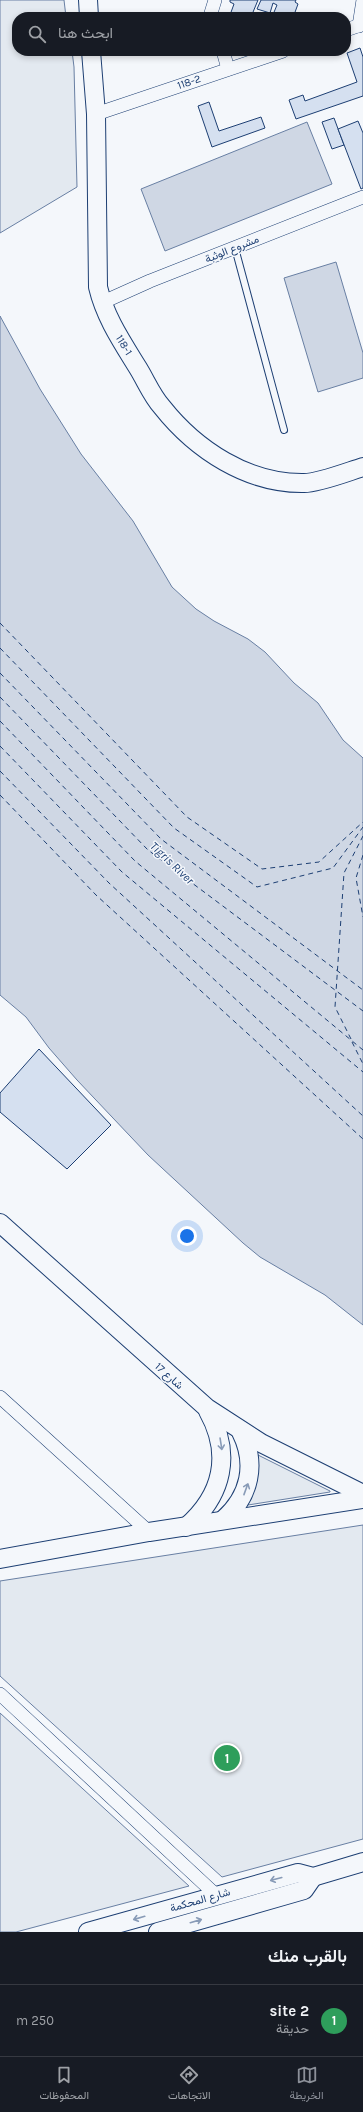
<!DOCTYPE html>
<html lang="ar">
<head>
<meta charset="utf-8">
<style>
	:root { --surface:#171b24; --page:#20242c; --text:#f1f3f6; --muted:#9ea1a6; --line:#363941; --accent:#8c9099 }
	body { margin:0; font-family:Karla,Vazirmatn,sans-serif; background:var(--page); color:var(--text); direction:rtl }
	.you { position:absolute; left:187px; top:1236px; width:14px; height:14px; margin:-10px; border:3px solid #fff; border-radius:50%; background:#1a73e8; box-shadow:0 0 0 6px #1a73e833 }
	.badge { display:grid; place-items:center; width:26px; height:26px; border-radius:50%; background:var(--accent); color:#fff; font-size:13px; font-weight:700 }
	.pin { position:absolute; translate:-50% -50%; border:2px solid #fff; box-shadow:0 1px 4px #0006 }
	.list { margin:0; padding:0; list-style:none }
	h2 { display:flex; justify-content:space-between; align-items:center; height:52px; margin:0; padding:0 16px; font-size:17px }
	h2 small { font-size:13px; font-weight:400; color:var(--muted) }
	.list li { display:grid; grid-template-columns:26px 1fr auto; gap:12px; align-items:center; box-sizing:border-box; height:72px; padding:0 16px; border-top:1px solid var(--line) }
	.list b { display:block; font-size:15px; white-space:nowrap }
	.list p { margin:0; font-size:13px; white-space:nowrap; color:var(--muted) }
	.list em { font-size:13px; font-style:normal; color:var(--muted) }
	.icon { flex:none; width:22px; height:22px; fill:none; stroke:currentColor; stroke-width:2; stroke-linecap:round; stroke-linejoin:round }
	.map { position:relative; flex:none; width:363px; height:1932px; overflow:hidden; direction:ltr }
	.search { position:absolute; background:var(--surface); box-shadow:0 2px 6px #0003; left:12px; right:12px; top:12px; height:44px; display:flex; align-items:center; gap:10px; box-sizing:border-box; padding:0 14px; border-radius:16px; color:var(--muted); font-size:15px }
	.sheet { height:124px; background:var(--surface) }
	nav { display:flex; justify-content:space-around; align-items:center; box-sizing:border-box; height:56px; border-top:1px solid var(--line); background:var(--surface); font-size:11px; color:var(--muted) }
	nav a { display:grid; justify-items:center; gap:2px }
	nav .on { color:var(--accent) }
	.map>svg:first-child { display:block }
	.green { fill:#e3e9f0; stroke:#687fa3 }
	.water { fill:#cfd7e4; stroke:#687fa3 }
	.lines { fill:none; stroke-linecap:round; stroke-linejoin:round }
	.ferry { stroke:#1d3f73; stroke-width:1; stroke-dasharray:5 4; stroke-linecap:butt }
	.building { fill:#d5e0f0; stroke:#1d3f73 }
	.lane-casing { stroke:#1d3f73; stroke-width:8 }
	.street-casing { stroke:#1d3f73; stroke-width:14 }
	.secondary-casing { stroke:#1d3f73; stroke-width:20 }
	.lane { stroke:#f4f7fb; stroke-width:6 }
	.street { stroke:#f4f7fb; stroke-width:13 }
	.secondary { stroke:#f4f7fb; stroke-width:18 }
	.oneway { stroke:#889bb7 }
	.labels { text-anchor:middle; dominant-baseline:central; stroke-width:3; stroke-linejoin:round; paint-order:stroke }
	.street-label { font-size:11px; fill:#1d3f73; stroke:#f4f7fb }
	.water-label { font-size:12px; font-style:italic; fill:#1d3f73; stroke:#f4f7fb }
</style>
</head>
<body>
<div class="map">
<svg width="363" height="1932" viewBox="0 0 363 1932">
	<rect width="100%" height="100%" fill="#f4f7fb"/>
	<g class="green">
		<polygon points="0,0 64,0 66,17 17,17 17,51 72,51 74,67 77,187 0,233"/>
		<polygon points="258,1455 330,1491 330,1492 248,1505"/>
		<polygon points="363,1525 363,1839 222,1877 0,1676 0,1581"/>
		<polygon points="0,1713 189,1886 16,1932 0,1932"/>
	</g>
	<g class="water">
		<polygon points="307,122 332,184 165,251 141,189"/>
		<polygon points="336,262 363,353 363,378 318,392 284,278"/>
		<polygon points="0,316 40,389 81,454 133,521 172,587 196,609 214,621 248,639 265,652 294,683 318,703 343,740 363,758 363,1325 325,1295 260,1257 243,1243 148,1155 77,1080 49,1048 26,1017 0,995"/>
	</g>
	<g class="lines">
		<g class="ferry">
			<polyline points="0,623 187,817 262,869 319,862 363,822"/>
			<polyline points="0,648 174,828 257,887 333,868 363,827"/>
			<polyline points="0,673 161,839 363,990"/>
			<polyline points="0,697 148,850 363,1011"/>
			<polyline points="0,721 135,861 363,1050"/>
			<polyline points="0,746 122,872 363,1072"/>
			<polyline points="0,771 109,883 363,1116"/>
			<polyline points="0,795 96,895 363,1139"/>
			<polyline points="363,855 356,878 363,917"/>
			<polyline points="351,1039 335,1007 344,873 363,836"/>
			<polyline points="352,1042 363,1064"/>
		</g>
	</g>
	<g class="building">
		<polygon points="230,0 258,0 251,17 230,15 234,4 230,2"/>
		<polygon points="261,0 296,0 295,2 298,4 294,15 298,17 272,17 277,5 273,3 270,13 257,9"/>
		<polygon points="360,48 363,57 363,96 296,119 289,100 303,95 305,101 357,82 347,53"/>
		<polygon points="209,102 219,131 261,117 265,128 212,147 198,106"/>
		<polygon points="334,118 344,145 332,149 322,122"/>
		<polygon points="358,121 363,133 363,188 361,189 338,129"/>
		<polygon points="39,1049 111,1125 67,1169 0,1112 0,1093"/>
	</g>
	<g class="lines">
		<g class="lane-casing">
			<polyline id="lane" points="235,248 284,430"/>
		</g>
		<g class="street-casing">
			<g id="street">
				<polyline points="213,17 211,13 215,0"/>
				<polyline points="359,26 363,0"/>
				<polyline points="346,30 363,24"/>
				<polyline points="223,51 228,69"/>
				<polyline points="96,114 283,51"/>
				<polyline points="101,303 150,281 363,197"/>
				<polyline points="0,1397 149,1532"/>
				<polyline points="0,1694 216,1895"/>
			</g>
		</g>
		<g class="secondary-casing">
			<g id="secondary">
				<polyline points="88,0 89,17"/>
				<path d="M 91,51 L 96,114 L 98,287 C 105,317 122,342 138,368 C 146,381 152,396 162,407 C 196,450 248,484 304,483 C 319,483 347,472 363,467"/>
				<polyline points="0,1223 207,1408 261,1443 363,1494"/>
				<path d="M 223,1520 C 250,1496 257,1464 241,1432"/>
				<path d="M 186,1527 C 223,1495 232,1454 208,1411"/>
				<polyline points="0,1559 149,1532 363,1499"/>
				<polyline points="88,1932 298,1873 313,1877 363,1862"/>
				<polyline points="158,1932 304,1890 313,1877"/>
			</g>
		</g>
		<use href="#lane" class="lane"/>
		<use href="#street" class="street"/>
		<use href="#secondary" class="secondary"/>
	</g>
	<defs><path id="oneway-shaft" d="M-6 0H5M1.5-3L5.5 0L1.5 3" fill="none" stroke-width="1.6" stroke-linecap="round" stroke-linejoin="round"/></defs>
	<g class="oneway">
		<use href="#oneway-shaft" transform="translate(221 1444) rotate(81)"/>
		<use href="#oneway-shaft" transform="translate(246 1489) rotate(-70)"/>
		<use href="#oneway-shaft" transform="translate(276 1879) rotate(165)"/>
		<use href="#oneway-shaft" transform="translate(139 1918) rotate(164)"/>
		<use href="#oneway-shaft" transform="translate(196 1921) rotate(-16)"/>
	</g>
	<g class="labels">
		<g class="street-label">
			<text transform="translate(189 82) rotate(-19)">118-2</text>
			<text transform="translate(232 249) rotate(-22)">مشروع الوثبة</text>
			<text transform="translate(124 345) rotate(59)">118-1</text>
			<text transform="translate(169 1376) rotate(42)">شارع 17</text>
			<text transform="translate(200 1900) rotate(-16)">شارع المحكمة</text>
		</g>
		<g class="water-label">
			<text transform="translate(172 863) rotate(44)">Tigris River</text>
		</g>
	</g>
</svg>
<div class="you"></div>
<div class="pin badge" style="left:227px;top:1758px;background:#2e9e5b">1</div>
<div class="search"><svg class="icon" aria-label="search" viewBox="0 0 24 24"><circle cx="10" cy="10" r="6"/><path d="M15 15l6 6"/></svg>ابحث هنا</div>
</div>
<section class="sheet">
<h2>بالقرب منك<small></small></h2>
<ul class="list">
<li><span class="badge" style="background:#2e9e5b">1</span><div><b>site 2</b><p>حديقة</p></div><em>250 m</em></li>
</ul>
</section>
<nav>
<a class="on"><svg class="icon" aria-label="map" viewBox="0 0 24 24"><path d="M3 6l6-2 6 2 6-2v14l-6 2-6-2-6 2zM9 4v14M15 6v14"/></svg>الخريطة</a>
<a><svg class="icon" aria-label="directions" viewBox="0 0 24 24"><path d="M12 3l9 9-9 9-9-9zM9 14v-3h6M13 9l2 2-2 2"/></svg>الاتجاهات</a>
<a><svg class="icon" aria-label="saved" viewBox="0 0 24 24"><path d="M7 4h10v16l-5-4-5 4z"/></svg>المحفوظات</a>
</nav>
</body>
</html>
